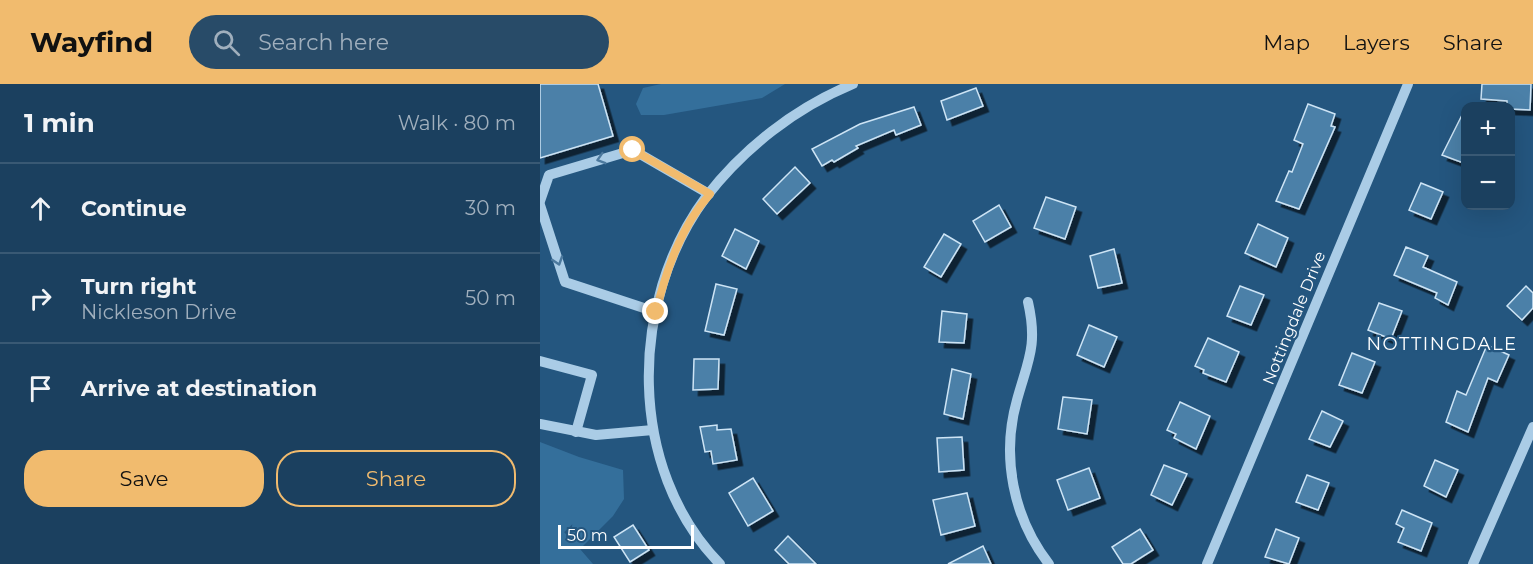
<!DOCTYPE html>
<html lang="en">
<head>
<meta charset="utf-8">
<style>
	:root { --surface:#1b405f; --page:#284b68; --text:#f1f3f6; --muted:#a0afbd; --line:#395974; --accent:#f1bb6e }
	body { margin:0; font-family:Montserrat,sans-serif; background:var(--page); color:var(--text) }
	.controls { position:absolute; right:18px; top:18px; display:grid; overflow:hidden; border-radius:12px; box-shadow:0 6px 24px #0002 }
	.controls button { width:54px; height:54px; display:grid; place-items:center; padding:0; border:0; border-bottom:2px solid var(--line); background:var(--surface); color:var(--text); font:30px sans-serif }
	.scale { position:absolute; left:18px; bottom:15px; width:136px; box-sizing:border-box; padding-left:6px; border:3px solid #fff; border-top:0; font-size:16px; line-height:21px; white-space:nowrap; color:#fff; -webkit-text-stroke:4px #24567f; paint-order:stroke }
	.stop { position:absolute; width:18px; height:18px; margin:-14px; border:4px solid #f1bb6e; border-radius:50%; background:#fff }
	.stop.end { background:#f1bb6e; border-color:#fff; box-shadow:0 2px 6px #0008 }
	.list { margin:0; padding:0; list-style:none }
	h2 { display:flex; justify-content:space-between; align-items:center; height:78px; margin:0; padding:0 24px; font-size:26px }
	h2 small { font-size:20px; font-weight:400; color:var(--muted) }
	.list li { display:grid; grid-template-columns:39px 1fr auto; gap:18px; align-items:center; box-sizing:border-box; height:90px; padding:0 24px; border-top:2px solid var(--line) }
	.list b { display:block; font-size:22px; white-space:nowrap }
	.list p { margin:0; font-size:20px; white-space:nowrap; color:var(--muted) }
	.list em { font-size:20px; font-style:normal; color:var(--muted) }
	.actions { display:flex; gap:12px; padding:18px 24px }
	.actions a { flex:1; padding:14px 0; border:2px solid var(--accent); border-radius:24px; text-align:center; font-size:21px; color:var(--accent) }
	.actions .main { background:var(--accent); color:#111 }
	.icon { flex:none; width:33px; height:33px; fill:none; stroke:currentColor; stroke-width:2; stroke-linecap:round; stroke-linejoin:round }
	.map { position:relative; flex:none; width:993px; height:480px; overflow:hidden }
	header { display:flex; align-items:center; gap:36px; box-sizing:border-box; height:84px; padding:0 30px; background:var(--accent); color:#111 }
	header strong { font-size:28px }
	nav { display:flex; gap:33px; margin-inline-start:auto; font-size:21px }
	.search { width:420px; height:54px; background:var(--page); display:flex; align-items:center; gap:15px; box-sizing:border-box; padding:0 21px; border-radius:33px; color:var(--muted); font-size:22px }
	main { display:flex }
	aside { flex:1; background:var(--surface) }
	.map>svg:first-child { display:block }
	.green { fill:#346f9b }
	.building { fill:#4c80a8; stroke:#cde4f5; stroke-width:1.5; filter:url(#shadow) }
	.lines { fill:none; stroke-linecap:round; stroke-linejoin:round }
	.minor { stroke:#aacce6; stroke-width:10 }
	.oneway { stroke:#4c799e }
	.route { stroke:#f1bb6e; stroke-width:8 }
	.labels { text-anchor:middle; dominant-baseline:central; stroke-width:4.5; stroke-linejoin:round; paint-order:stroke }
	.street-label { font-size:16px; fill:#fff; stroke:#24567f }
	.neighbourhood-label { font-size:18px; letter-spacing:1.5px; fill:#fff; stroke:#24567f }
</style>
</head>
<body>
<header>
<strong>Wayfind</strong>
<div class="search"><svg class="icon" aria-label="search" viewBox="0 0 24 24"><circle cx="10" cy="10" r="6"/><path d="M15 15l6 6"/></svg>Search here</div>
<nav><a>Map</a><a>Layers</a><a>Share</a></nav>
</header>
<main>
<aside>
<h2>1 min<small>Walk · 80 m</small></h2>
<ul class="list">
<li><svg class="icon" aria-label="ahead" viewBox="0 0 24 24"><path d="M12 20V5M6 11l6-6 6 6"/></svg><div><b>Continue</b></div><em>30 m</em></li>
<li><svg class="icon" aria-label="right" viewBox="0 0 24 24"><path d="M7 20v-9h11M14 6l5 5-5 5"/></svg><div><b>Turn right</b><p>Nickleson Drive</p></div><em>50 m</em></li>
<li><svg class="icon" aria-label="arrive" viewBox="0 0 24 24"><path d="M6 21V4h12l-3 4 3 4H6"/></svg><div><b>Arrive at destination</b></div></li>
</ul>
<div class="actions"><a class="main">Save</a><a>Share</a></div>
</aside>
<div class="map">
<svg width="993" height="480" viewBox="0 0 993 480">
	<defs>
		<filter id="shadow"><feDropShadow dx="5.5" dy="5.5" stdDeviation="0" flood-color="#0009"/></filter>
	</defs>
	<rect width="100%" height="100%" fill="#24567f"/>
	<g class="green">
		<polygon points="121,0 245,0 222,14 124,31 101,31 96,20 103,4"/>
		<polygon points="0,358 39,373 83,386 84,415 73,432 40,465 53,480 0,480"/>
	</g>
	<g class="building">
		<polygon points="0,0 58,0 73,52 0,74"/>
		<polygon points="942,0 991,0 990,26 970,25 970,22 967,22 967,17 941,15"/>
		<polygon points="436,4 443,22 407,36 401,17"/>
		<polygon points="768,20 795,30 791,42 795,43 759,125 736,117 749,87 752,88 763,60 754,56"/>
		<polygon points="374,23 381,41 356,51 354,46 316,62 318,64 294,78 292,76 282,82 272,65 320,40"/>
		<polygon points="926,23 926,80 902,71"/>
		<polygon points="255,83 270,99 237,130 223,115"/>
		<polygon points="881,99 903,108 891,135 869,126"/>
		<polygon points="506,113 536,123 525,155 494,144"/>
		<polygon points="459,121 471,143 445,158 433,137"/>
		<polygon points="718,140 748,154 736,183 705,169"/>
		<polygon points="195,145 219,157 206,185 182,172"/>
		<polygon points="404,150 421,160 401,193 384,183"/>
		<polygon points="866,163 888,172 883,183 917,198 908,221 895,214 897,209 854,191"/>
		<polygon points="574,165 582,199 558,204 550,172"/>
		<polygon points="176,200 197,205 184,251 165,247"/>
		<polygon points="700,202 724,211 711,241 687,232"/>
		<polygon points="986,202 993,209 993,224 982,236 967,222"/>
		<polygon points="839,219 862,227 851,255 828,246"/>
		<polygon points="402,227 427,230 424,259 399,258"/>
		<polygon points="549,241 577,253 564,283 537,271"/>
		<polygon points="668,254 699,268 686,298 663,289 664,286 655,282"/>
		<polygon points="947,261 969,271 957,298 948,294 928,348 906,338 917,307 926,311"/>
		<polygon points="812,269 835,278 822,309 799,301"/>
		<polygon points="154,275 179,275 178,305 153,306"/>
		<polygon points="412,285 431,290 423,335 404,330"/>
		<polygon points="523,313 552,316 547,350 518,345"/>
		<polygon points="640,318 670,332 656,365 634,354 636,350 627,346"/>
		<polygon points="782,327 803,337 790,363 769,355"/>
		<polygon points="177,341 177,346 191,345 197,376 173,380 171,367 165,368 160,343"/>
		<polygon points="422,353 424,386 399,388 397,354"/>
		<polygon points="895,376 918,386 906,413 884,402"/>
		<polygon points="624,381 647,390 632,421 611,411"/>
		<polygon points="549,384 560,414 528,426 517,396"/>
		<polygon points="767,391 789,399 778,426 756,418"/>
		<polygon points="213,394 233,427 208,442 189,409"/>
		<polygon points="427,409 435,442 401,451 393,416"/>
		<polygon points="862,426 892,439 881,467 858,458 864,444 856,440"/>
		<polygon points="93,441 109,466 90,478 74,453"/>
		<polygon points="600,445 613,466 591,480 583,480 572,463"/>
		<polygon points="736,445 759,454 749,480 725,473"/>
		<polygon points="248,452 276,480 249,480 235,466"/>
		<polygon points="443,462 451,480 408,480"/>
	</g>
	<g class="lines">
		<g class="minor">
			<polyline points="0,117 9,91 93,66 169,110"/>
			<polyline points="0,121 25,198 116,228"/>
			<path d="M 488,218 C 498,262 488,276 477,316 C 461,372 473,434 509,480"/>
			<polyline points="0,277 52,291 36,348"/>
			<polyline points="0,340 56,351 113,346"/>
			<path d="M 180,480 C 87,385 88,218 166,113 C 204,64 255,24 313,0"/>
			<polyline points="667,480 868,0"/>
			<polyline points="933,480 993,343"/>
		</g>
	</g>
	<defs><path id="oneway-chevron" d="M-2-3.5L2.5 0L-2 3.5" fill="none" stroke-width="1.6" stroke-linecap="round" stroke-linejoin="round" transform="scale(1.5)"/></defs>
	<g class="oneway">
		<use href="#oneway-chevron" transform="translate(61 75) rotate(163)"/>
		<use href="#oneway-chevron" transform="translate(18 177) rotate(72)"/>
	</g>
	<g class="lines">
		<path class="route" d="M 93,66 L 170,110 C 141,142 126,187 116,228"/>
	</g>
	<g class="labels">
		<g class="street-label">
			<text transform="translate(754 234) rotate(-68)">Nottingdale Drive</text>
		</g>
		<g class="neighbourhood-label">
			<text x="902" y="260">NOTTINGDALE</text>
		</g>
	</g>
</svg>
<div class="controls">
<button>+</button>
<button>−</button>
</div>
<div class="scale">50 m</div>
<div class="stop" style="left:93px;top:66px"></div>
<div class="stop end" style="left:116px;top:228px"></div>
</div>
</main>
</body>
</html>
